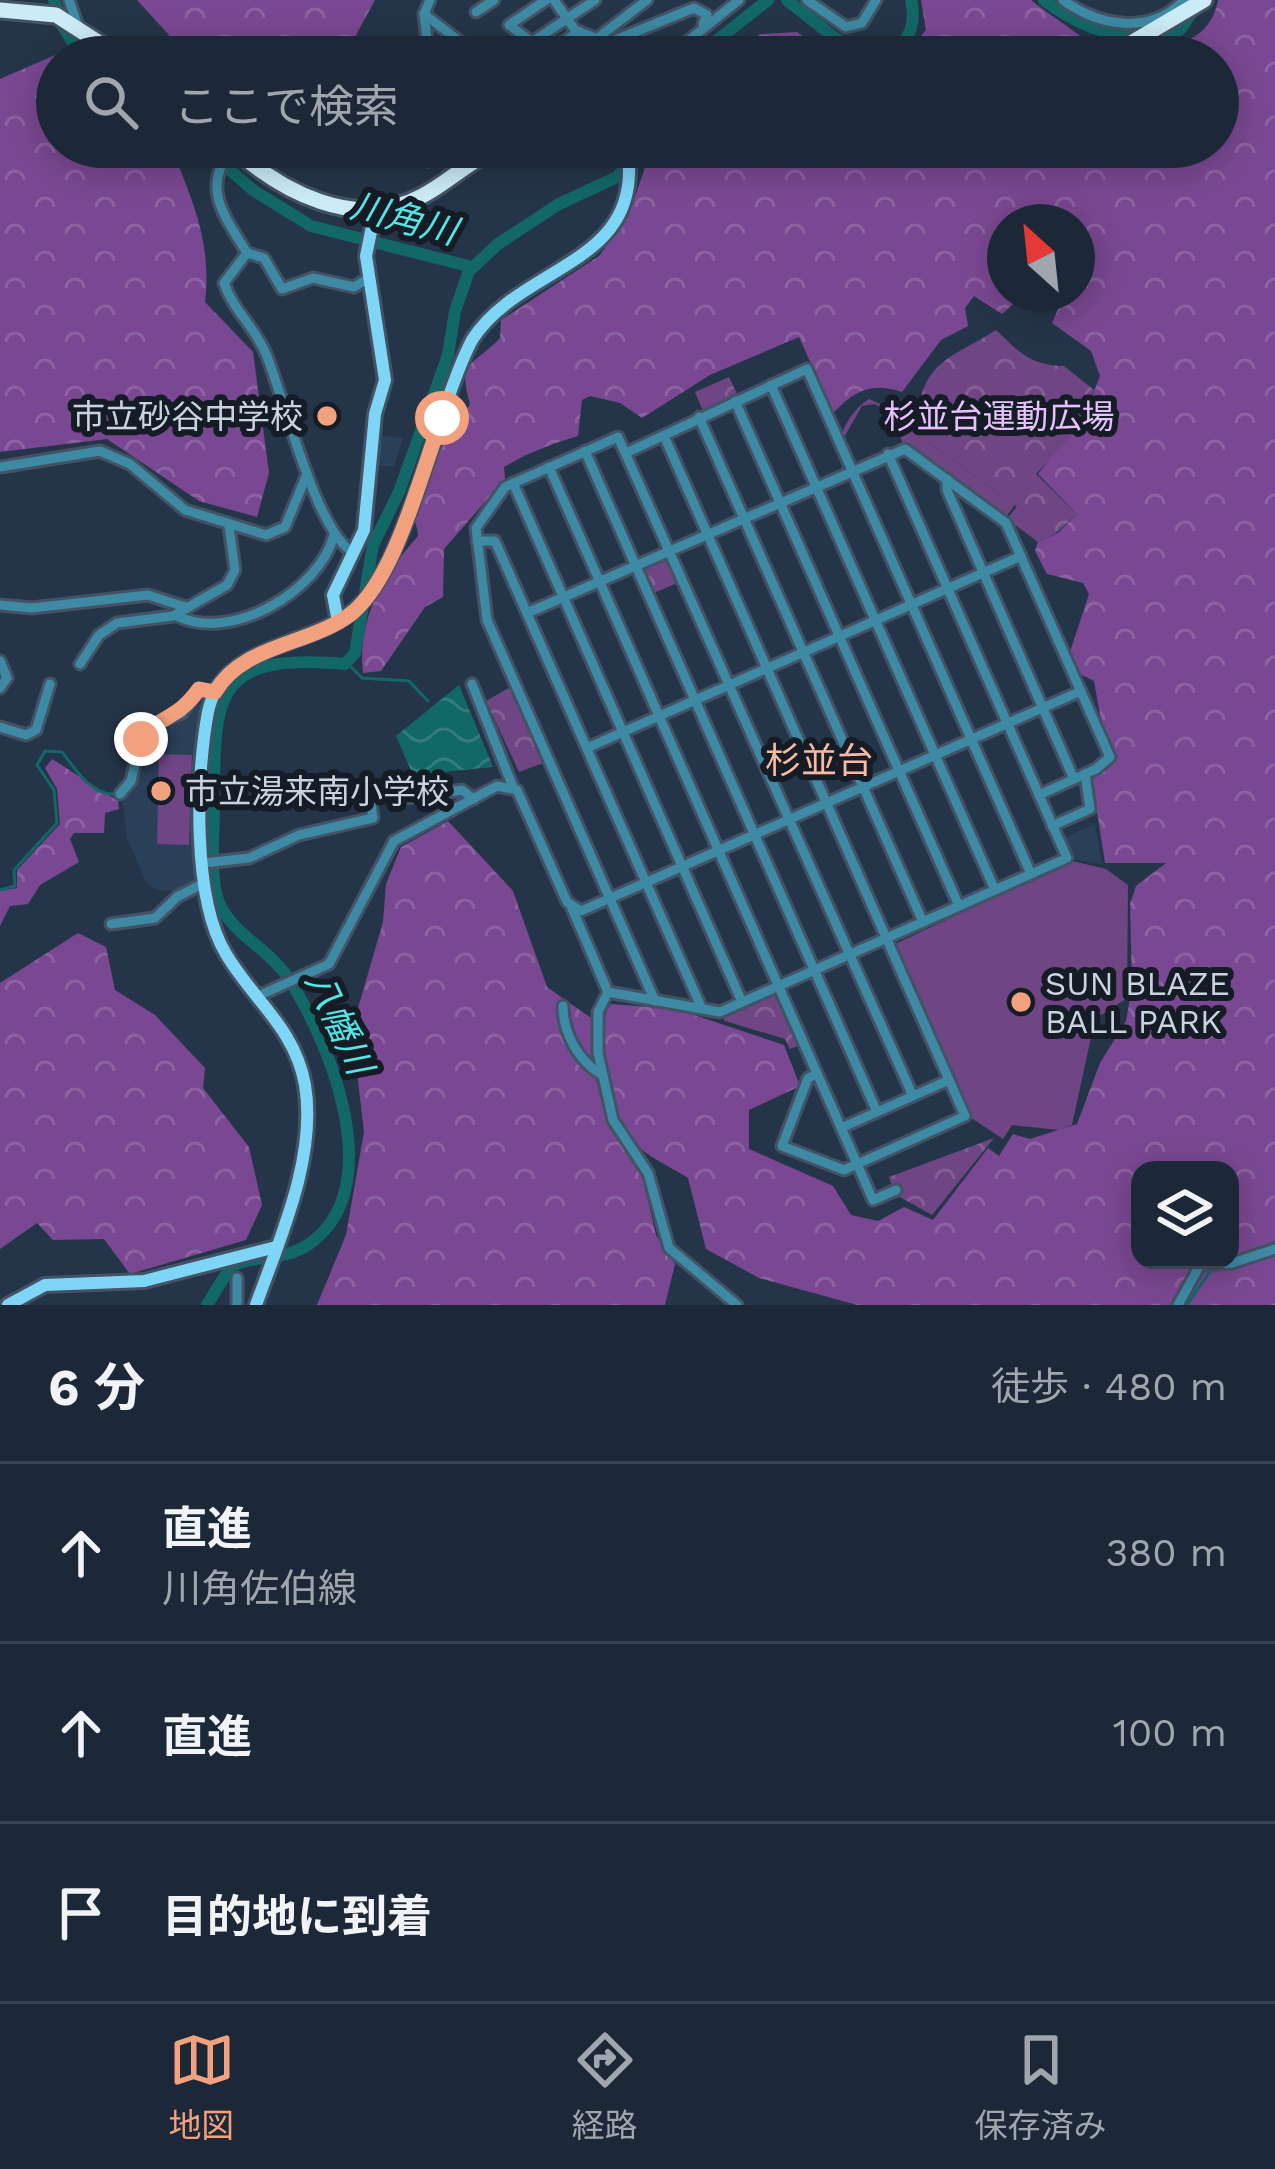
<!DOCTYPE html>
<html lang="ja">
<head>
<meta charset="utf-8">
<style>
	:root { --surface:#1c2837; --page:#25303f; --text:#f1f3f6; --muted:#a0a6ad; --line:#3a4452; --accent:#f2a17e }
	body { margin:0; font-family:"Work Sans","Noto Sans JP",sans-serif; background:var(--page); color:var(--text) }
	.controls { position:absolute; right:36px; bottom:36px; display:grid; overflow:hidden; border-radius:24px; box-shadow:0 6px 30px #0003 }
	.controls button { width:108px; height:108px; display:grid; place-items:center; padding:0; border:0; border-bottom:3px solid var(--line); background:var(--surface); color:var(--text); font:60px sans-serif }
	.compass { position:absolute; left:987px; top:204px; width:108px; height:108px; border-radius:50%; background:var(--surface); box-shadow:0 6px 30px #0003; rotate:333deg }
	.stop { position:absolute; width:36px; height:36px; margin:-27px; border:9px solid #f2a17e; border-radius:50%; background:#fff }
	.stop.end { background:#f2a17e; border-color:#fff; box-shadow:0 3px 12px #0008 }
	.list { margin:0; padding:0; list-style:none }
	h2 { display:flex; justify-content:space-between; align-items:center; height:156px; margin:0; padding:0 48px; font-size:51px }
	h2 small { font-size:39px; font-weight:400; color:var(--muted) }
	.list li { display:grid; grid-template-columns:78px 1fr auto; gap:36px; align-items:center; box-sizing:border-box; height:180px; padding:0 48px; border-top:3px solid var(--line) }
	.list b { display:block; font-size:45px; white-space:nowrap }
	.list p { margin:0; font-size:39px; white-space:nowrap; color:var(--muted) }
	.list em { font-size:39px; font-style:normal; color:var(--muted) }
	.icon { flex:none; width:66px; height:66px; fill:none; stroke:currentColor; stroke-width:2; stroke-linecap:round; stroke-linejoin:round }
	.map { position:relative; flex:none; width:1275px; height:1305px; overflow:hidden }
	.search { position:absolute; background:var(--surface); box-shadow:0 6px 30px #0003; left:36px; right:36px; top:36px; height:132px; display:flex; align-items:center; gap:30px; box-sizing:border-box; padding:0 42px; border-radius:66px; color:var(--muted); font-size:45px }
	.sheet { height:696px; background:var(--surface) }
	nav { display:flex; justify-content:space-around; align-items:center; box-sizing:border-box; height:168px; border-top:3px solid var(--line); background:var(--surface); font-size:33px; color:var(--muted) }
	nav a { display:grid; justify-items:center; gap:6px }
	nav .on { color:var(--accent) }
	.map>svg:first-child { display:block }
	.built { fill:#2a3f58 }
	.green { fill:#6f4584 }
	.forest { fill:url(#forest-crowns); fill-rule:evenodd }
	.park { fill:url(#park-crowns) }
	.water { fill:url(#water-waves) }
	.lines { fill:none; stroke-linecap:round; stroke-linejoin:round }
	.stream { stroke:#126867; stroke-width:3 }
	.river { stroke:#126867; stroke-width:12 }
	.minor-casing { stroke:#435264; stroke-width:15 }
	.major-casing { stroke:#435264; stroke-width:18 }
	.highway-casing { stroke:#435264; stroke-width:21 }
	.minor { stroke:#3e89a3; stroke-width:9 }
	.major { stroke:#7fd5f5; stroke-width:12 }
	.highway { stroke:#cbebf7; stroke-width:15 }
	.route { stroke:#f2a17e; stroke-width:15 }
	.poi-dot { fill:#f2a17e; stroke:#151c25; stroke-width:4.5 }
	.labels { text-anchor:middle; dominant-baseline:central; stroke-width:12; stroke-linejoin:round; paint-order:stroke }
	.poi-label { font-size:33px; fill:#cad4e1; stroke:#151c25; text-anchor:start }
	.park-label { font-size:33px; fill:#e8c0fd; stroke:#151c25 }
	.water-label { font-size:36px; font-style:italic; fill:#52e7e6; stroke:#151c25 }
	.neighbourhood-label { font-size:36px; fill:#f8baa1; stroke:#151c25 }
</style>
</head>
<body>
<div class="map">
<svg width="1275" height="1305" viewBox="0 0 1275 1305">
	<defs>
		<pattern id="forest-crowns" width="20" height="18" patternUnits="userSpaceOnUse" patternTransform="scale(3)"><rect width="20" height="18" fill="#7a4892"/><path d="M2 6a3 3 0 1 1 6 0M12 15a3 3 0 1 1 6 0" fill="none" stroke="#8c62a1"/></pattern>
		<pattern id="park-crowns" width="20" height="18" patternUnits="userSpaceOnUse" patternTransform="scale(3)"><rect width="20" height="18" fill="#6f4584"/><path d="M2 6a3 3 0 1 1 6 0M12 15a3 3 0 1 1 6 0" fill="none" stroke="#825f95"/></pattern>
		<pattern id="water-waves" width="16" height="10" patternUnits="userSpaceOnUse" patternTransform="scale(3)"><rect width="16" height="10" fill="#126867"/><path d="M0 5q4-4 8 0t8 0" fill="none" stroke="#337d7c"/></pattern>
	</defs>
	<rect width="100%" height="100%" fill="#253549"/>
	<g class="built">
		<polygon points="376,435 403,438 394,466 376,466"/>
		<polygon points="199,694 203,696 199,880 180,891 157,890 146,882 127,838 122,796 136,752 152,729 176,719"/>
		<polygon points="1095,824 1102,864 1070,859 1061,839"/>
	</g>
	<g class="green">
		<path d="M 869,399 L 898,412 L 913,431 L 1015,505 L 1005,518 L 903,444 L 892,416 L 875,404 L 862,406 L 842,441 C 840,427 857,406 869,399 Z"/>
		<polygon points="1017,506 1055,534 1038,542 1007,519"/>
		<polygon points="159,754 192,755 189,845 157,844"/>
		<polygon points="1072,861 1106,869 1128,885 1127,998 1095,1019 1072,1125 1059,1130 1012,1125 1003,1139 970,1117 893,945"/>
	</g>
	<g class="forest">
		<polygon points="137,0 375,0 344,57 189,57"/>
		<path d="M 921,0 L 1031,0 C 1047,14 1097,44 1103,57 L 904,57 L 926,30 Z"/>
		<path d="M 1218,0 L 1275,0 L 1275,1305 L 857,1305 L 759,1278 L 706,1249 L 688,1178 C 671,1167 646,1156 632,1141 C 612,1119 591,1028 611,1004 L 676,1009 L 784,1045 L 800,1086 L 749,1110 L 749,1149 L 833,1186 L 851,1215 L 878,1221 L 904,1207 L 933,1220 L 988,1148 L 999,1156 L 1013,1134 L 1030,1139 L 1077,1124 L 1100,1063 L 1126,1021 L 1132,988 L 1130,904 L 1136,886 L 1166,863 L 1105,863 L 1092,780 L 1117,758 L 1101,720 L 1094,681 L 1078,673 L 1070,652 L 1089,594 L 1083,583 L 1047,574 L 1035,551 L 1038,542 L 1058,533 L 1077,514 L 1038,474 L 1085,414 L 1100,376 L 1091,351 L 1052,323 L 1065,294 L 1077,294 L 1077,222 L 1005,222 L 1005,294 L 1024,294 L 1002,314 L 974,296 L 965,308 L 968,326 L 941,340 L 902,392 C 870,382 856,390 833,413 L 799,337 L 710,375 L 642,418 L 620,403 L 590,396 L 582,400 L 578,436 C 552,444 527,453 504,467 L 505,479 L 444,549 L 443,597 L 425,607 L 381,671 L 363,673 C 357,619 383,575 418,536 C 418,524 411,519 412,508 C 419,468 453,438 470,404 C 457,359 473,367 500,338 L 501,320 L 599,256 L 628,217 L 652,147 L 1218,147 L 1218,57 L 1144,57 C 1177,45 1211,40 1218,0 ZM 1140,1170 L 1230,1170 L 1230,1260 L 1140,1260 Z"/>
		<polygon points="797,32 833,57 726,57 760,34"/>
		<path d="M 69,49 L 78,57 L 57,57 L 57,147 L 171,147 C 193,201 212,244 205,302 L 253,352 L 269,473 L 257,517 L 199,501 L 107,439 L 0,452 L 0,79 Z"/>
		<polygon points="52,759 118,801 119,809 105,813 104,833 74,833 70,839 79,862 40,885 28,904 10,906 0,926 0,891 17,888 17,870 60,824 57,789 45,768"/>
		<polygon points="448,821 513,891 547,987 591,1018 593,1068 607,1122 642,1175 656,1235 675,1264 665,1305 317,1305 346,1235 364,1132 352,1029 383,922 386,884 401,847"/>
		<polygon points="78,933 106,947 115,990 155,1015 205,1068 203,1088 249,1147 262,1205 246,1240 130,1274 104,1239 53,1240 37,1223 0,1249 0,983"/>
	</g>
	<g class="park">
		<path d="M 996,330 C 1019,352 1030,365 1064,366 L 1094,390 L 1069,439 L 1036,474 L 1077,514 L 1055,534 L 913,431 L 898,412 L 918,416 C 923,360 954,357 996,330 Z"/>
		<polygon points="729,377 738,396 703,411 695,392"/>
		<polygon points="667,555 682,581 651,594 643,566"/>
		<polygon points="512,686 546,762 519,772 486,701"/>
		<polygon points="774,993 801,1045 790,1049 785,1039 725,1021 721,1015"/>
		<polygon points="994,1138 932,1215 898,1196 897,1184 892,1185 889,1177"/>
	</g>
	<polygon class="water" points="459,685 493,767 413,775 396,736"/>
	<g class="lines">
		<g class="stream">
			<polyline points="346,662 362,678 409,681 428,701"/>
			<polyline points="129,772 131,748 146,727"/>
			<path d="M 0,890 L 15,886 L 14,870 L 57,823 L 54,790 L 37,765 L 45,751 L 62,752 C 75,769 92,796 115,794"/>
			<polyline points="1260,1249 1275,1242"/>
			<polyline points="1187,1305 1211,1270"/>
		</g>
		<g class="river">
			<polyline points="54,0 62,25 82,57"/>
			<polyline points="787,0 835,38 872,57"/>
			<path d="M 1044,0 C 1083,30 1133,47 1180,30 L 1197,5"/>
			<polyline points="696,57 768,0"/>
			<path d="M 873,57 C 904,52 918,31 911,0"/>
			<polyline points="203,147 253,190 311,226 472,267"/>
			<path d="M 207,1305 L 231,1266 C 258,1254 285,1261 309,1244 C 391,1187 328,1037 286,975 C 268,949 237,936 222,909 C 208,884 214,838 214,809 C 214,696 212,652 345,664 L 355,653 L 373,545 L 399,492 L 448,355 L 455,311 L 469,271 L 498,244 L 559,204 L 617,177 L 644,147"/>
		</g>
		<g class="minor-casing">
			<g id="minor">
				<polyline points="69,0 78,26"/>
				<polyline points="546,0 509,25 532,42 595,0"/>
				<polyline points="554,0 575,30 608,43 694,8 707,15 703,24"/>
				<polyline points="807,0 846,27 862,23 876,0"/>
				<path d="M 1063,0 C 1099,26 1150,36 1184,0"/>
				<polyline points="476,12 494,0"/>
				<polyline points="424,14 480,57"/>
				<polyline points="595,40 647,0"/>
				<polyline points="429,57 424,14 430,0"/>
				<polyline points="542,57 578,32"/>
				<polyline points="668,57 739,0"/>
				<polyline points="422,147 428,161"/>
				<path d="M 233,148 C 200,187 224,215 247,253 L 224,283 C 233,310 255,327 266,354 C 284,397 316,533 354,553"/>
				<polyline points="247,253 264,258 282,289 313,278 354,287 369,278"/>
				<polyline points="771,385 995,890"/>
				<polyline points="735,401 959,906"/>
				<polyline points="699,417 923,922"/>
				<polyline points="664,436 965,1116 844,1170 782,1146 808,1078 817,1074"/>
				<polyline points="585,451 877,1112"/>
				<polyline points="628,452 807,369 1031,874"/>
				<polyline points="0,467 100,451 130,464 185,510 266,535 285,527 307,474"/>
				<polyline points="549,467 873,1200 896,1190"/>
				<polyline points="947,479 947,490 1074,779"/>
				<polyline points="513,483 742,1002"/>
				<polyline points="477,541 495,541 702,1009"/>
				<polyline points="0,605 32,608 148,595 185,607"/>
				<polyline points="527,613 905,449 1006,523 1110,757 1096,769 1039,795"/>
				<path d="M 175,615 C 229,644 319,592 334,535"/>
				<polyline points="0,661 7,678 0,688"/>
				<polyline points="80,664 99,635 117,623 173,616 227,585 235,570 229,526"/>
				<polyline points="472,684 513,787"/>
				<polyline points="0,727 26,735 36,730 50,684"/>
				<polyline points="587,748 1021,556"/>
				<polyline points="120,794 131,781 141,739 156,723 182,713 199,689 215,692"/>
				<polyline points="1052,826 1090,809 1085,774"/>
				<polyline points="204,863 249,858 299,835 373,818 370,796 375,787 400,799 462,790 474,799"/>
				<polyline points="571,906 608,992 720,1012 1067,858 888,454"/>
				<polyline points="111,924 155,918 177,897 204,883"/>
				<polyline points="608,992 598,1012 598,1053 613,1120 648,1173 669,1248 737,1305"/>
				<polyline points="258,996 329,964 394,841 497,786 517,790 567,902 581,911 1081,691"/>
				<polyline points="655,1001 487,620 476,528 505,487 618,437 913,1096"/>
				<path d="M 563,1006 C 563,1032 578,1061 601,1074"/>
				<polyline points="841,1128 949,1080"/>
				<polyline points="237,1278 237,1305"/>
				<polyline points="1178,1305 1200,1265 1232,1263 1275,1249"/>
			</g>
		</g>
		<g class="major-casing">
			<g id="major">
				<polyline points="338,622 333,595 364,530 375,414 385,380 366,256 376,207"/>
				<polyline points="8,1305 45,1285 144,1281 276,1247"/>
				<path d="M 256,1305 C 280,1238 317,1157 305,1085 C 295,1028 253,1000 226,954 C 192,898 196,775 208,712 C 222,642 315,648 358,607 C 408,559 437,407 472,340 C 521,263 647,266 627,147"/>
			</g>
		</g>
		<g class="highway-casing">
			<g id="highway">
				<polyline points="0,10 56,15 121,57"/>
				<polyline points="1109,56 1204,0"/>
				<path d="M 232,147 C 280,191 356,232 422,196 C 451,181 471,158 503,147"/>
			</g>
		</g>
		<use href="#minor" class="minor"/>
		<use href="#major" class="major"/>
		<use href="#highway" class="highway"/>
	</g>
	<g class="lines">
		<path class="route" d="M 141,739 C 161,714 176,721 199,689 L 215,692 C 244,643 310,646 352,613 C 396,577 421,472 442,418"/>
	</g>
	<g class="poi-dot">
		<circle cx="327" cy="416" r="12"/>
		<circle cx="161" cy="791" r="12"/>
		<circle cx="1021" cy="1002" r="12"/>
	</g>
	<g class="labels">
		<g class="poi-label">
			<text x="303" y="416" text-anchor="end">市立砂谷中学校</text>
			<text x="185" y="791">市立湯来南小学校</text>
			<text x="1045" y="983">SUN BLAZE<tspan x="1045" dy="38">BALL PARK</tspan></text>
		</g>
		<g class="park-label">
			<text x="999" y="416">杉並台運動広場</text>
		</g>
		<g class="water-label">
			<text transform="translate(404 219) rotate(15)">川角川</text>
			<text transform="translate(339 1023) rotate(65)">八幡川</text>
		</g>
		<g class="neighbourhood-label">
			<text x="819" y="761">杉並台</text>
		</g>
	</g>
</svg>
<div class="controls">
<button><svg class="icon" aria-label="layers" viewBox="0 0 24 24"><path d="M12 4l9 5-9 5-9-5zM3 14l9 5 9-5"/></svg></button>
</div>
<svg class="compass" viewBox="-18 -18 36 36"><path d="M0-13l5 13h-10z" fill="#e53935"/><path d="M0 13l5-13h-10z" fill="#a0a6ad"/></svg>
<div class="stop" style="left:442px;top:418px"></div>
<div class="stop end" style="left:141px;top:739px"></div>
<div class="search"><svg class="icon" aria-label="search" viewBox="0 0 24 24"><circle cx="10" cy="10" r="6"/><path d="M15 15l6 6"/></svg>ここで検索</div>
</div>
<section class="sheet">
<h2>6 分<small>徒歩 · 480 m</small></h2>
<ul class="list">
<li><svg class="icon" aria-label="ahead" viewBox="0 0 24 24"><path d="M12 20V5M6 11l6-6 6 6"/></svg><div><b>直進</b><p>川角佐伯線</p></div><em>380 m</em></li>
<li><svg class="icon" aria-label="ahead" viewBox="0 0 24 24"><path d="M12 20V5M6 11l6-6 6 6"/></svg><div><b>直進</b></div><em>100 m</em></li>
<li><svg class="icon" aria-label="arrive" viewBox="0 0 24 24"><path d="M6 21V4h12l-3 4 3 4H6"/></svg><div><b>目的地に到着</b></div></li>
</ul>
</section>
<nav>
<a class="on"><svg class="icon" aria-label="map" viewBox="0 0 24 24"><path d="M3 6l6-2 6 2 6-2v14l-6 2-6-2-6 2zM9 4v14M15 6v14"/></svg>地図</a>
<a><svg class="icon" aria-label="directions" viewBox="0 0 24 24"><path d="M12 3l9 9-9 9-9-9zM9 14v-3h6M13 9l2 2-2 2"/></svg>経路</a>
<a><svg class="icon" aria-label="saved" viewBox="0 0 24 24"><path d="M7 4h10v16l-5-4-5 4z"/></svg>保存済み</a>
</nav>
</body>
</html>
